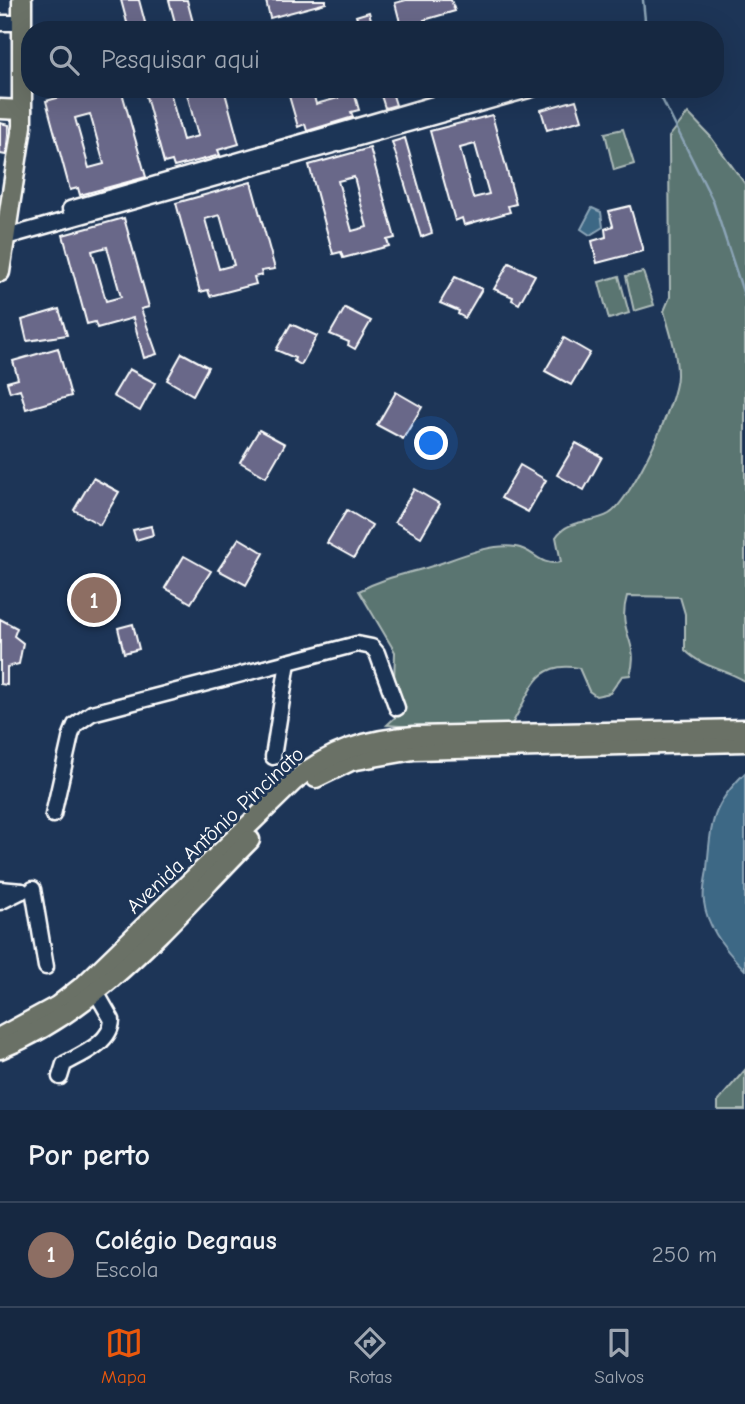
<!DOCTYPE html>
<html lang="pt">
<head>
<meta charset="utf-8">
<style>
	:root { --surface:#162841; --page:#1f3048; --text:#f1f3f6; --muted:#9ea6b1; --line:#35445a; --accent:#ea580c }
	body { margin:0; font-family:"Comic Neue",sans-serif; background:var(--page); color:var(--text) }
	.you { position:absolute; left:432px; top:444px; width:24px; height:24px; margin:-18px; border:5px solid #fff; border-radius:50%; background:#1a73e8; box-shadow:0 0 0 10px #1a73e833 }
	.badge { display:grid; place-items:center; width:46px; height:46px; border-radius:50%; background:var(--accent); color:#fff; font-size:23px; font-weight:700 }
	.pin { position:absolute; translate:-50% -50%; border:4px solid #fff; box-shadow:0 2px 7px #0006 }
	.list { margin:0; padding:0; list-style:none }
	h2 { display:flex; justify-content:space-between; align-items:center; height:91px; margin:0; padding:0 28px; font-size:30px }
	h2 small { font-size:23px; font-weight:400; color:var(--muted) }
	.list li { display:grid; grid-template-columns:46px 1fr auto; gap:21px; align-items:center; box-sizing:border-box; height:105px; padding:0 28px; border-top:2px solid var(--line) }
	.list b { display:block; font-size:26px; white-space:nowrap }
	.list p { margin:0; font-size:23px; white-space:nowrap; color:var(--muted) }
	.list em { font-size:23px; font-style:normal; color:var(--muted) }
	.icon { flex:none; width:38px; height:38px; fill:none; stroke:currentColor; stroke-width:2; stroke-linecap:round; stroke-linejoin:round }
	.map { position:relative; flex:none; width:745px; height:1110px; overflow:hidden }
	.search { position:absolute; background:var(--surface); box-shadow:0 7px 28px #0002; left:21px; right:21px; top:21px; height:77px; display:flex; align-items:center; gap:18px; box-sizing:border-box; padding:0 24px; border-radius:28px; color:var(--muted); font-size:26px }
	.sheet { height:196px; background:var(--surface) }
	nav { display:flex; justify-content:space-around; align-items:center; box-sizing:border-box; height:98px; border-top:2px solid var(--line); background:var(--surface); font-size:19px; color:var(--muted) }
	nav a { display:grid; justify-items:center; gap:4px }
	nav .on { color:var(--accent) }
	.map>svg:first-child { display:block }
	.green { fill:#5a7471; stroke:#acbab8; stroke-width:2 }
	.water { fill:#3e6785; stroke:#8ba4b6; stroke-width:2 }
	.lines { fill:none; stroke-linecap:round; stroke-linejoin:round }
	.stream { stroke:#8ba4b6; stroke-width:2.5 }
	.building { fill:#696789; stroke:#fff; stroke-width:2; fill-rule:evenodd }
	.minor-casing { stroke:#fff; stroke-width:19 }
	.major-casing { stroke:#fff; stroke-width:23 }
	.minor { stroke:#1d3557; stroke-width:14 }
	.major { stroke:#6a7166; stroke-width:18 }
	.labels { text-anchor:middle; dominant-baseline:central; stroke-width:6; stroke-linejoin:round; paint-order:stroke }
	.street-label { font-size:21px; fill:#fff; stroke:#1d3557 }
</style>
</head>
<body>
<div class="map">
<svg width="745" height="1110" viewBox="0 0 745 1110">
	<rect width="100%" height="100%" fill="#1d3557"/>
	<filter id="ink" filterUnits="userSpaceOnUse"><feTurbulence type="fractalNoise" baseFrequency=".0143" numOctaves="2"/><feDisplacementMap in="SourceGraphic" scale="14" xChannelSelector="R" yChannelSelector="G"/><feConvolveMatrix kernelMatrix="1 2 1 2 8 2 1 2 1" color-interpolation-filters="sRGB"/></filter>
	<g filter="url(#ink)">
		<g class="green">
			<path d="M 688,113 L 710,136 L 745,184 L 745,681 C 724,668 702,668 685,650 L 685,614 L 680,597 L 627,596 C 616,633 641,642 630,675 L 622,676 L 610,693 L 596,696 L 589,691 L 579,668 C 529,658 530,703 505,734 L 387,725 L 401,712 L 394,682 L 395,652 L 359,591 C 381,579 401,575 426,568 C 451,561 489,542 516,547 C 535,550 539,567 561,562 L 556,537 C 569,518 592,524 609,514 C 631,501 678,401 677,374 C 677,352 670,332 664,311 L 670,297 L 669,137 Z"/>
			<polygon points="623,129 634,164 614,170 605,133"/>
			<polygon points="643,272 654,305 634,311 626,276"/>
			<polygon points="619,276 629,313 609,319 599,282"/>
			<polygon points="745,1070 745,1110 718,1110 718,1101"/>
		</g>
		<g class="water">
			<polygon points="592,208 601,212 603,227 590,235 581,229"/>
			<path d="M 745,773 L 745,970 C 727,952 707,928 704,902 C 702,892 706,879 707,869 C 711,824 711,806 745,773 Z"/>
		</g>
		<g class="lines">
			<g class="stream">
				<polyline points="643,0 646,30"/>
				<polyline points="657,89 713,201 745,298"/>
			</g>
		</g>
		<g class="building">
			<polygon points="121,0 139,0 147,30 129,30"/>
			<polygon points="169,0 187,0 195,30 177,30"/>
			<polygon points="271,0 326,0 326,3 270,18 266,1"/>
			<polygon points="406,0 451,0 455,11 424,20 427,30 402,30 395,3"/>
			<polygon points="369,12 374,30 361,30 356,16"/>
			<path d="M 90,89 L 108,89 L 110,94 L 121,89 L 146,177 L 80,195 L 78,188 L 70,190 L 46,101 ZM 90,114 L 104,164 L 89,168 L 75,118 Z"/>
			<polygon points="144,89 169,89 183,140 198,136 187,94 193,92 192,89 224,89 239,144 218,150 220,155 174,167 172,161 164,163"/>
			<polygon points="287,89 312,89 316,104 338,98 335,89 353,89 359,110 351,112 353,117 307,131 305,124 298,127"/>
			<polygon points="379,89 391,89 396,105 385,108"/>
			<polygon points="576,100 582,120 547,130 541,110"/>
			<path d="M 492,115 L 516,204 L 508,206 L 510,212 L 464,225 L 462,218 L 455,221 L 430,131 ZM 475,144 L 489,194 L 473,198 L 460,148 Z"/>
			<polygon points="0,123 9,125 6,155 0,154"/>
			<polygon points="405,138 432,233 421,237 392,142"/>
			<path d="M 370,148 L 395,238 L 387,240 L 389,246 L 343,258 L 341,252 L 333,254 L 309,165 ZM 354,177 L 367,227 L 352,231 L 338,181 Z"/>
			<path d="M 251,182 L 275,269 L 261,271 L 262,275 L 254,277 L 256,284 L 210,296 L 208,290 L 200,292 L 176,203 ZM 220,215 L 234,265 L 219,269 L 205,219 Z"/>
			<polygon points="630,206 643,251 597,263 592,241 606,237 605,229 613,226 609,211"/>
			<path d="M 124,218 L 149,307 L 141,309 L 157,354 L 144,358 L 133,318 L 97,328 L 95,322 L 87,324 L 63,235 ZM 107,247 L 121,297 L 106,301 L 92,251 Z"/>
			<polygon points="509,263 535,275 519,304 512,300 513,297 494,289"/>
			<polygon points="455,277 482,289 465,318 458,314 459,311 440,303"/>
			<polygon points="345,308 371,321 355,349 348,345 349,342 330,334"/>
			<polygon points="59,309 67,335 27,341 22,320"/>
			<polygon points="291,324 317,336 301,365 294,361 295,358 276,350"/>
			<polygon points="564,338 590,353 571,385 545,371"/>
			<polygon points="58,348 71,396 26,409 20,389 10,392 7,382 18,379 13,361"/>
			<polygon points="182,353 208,367 193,395 167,380"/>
			<polygon points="129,369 155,383 140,411 113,396"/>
			<polygon points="396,392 422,407 403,439 377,425"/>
			<polygon points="259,430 285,444 266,477 240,462"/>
			<polygon points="576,443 602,457 584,490 557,475"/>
			<polygon points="520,465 546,480 528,512 501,498"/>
			<polygon points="93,478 119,492 100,525 74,510"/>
			<polygon points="414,489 440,504 421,537 395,522"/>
			<polygon points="347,510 372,525 354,558 327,543"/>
			<polygon points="151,526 153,535 136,540 133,530"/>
			<polygon points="239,538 264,553 246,585 218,570"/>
			<polygon points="184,556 211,571 191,603 165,588"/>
			<polygon points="0,619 17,628 14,636 23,643 19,664 7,667 7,685 0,684"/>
			<polygon points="133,624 139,649 124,653 118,628"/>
		</g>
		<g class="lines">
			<g class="minor-casing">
				<g id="minor">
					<polyline points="0,23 22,23"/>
					<polyline points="70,209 486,89"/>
					<polyline points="6,237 532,89"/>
					<polyline points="273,757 288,662"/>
					<polyline points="53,815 71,735 75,725 92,713 357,644 372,647 377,653 397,708"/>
					<polyline points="0,889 22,891"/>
					<polyline points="33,889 46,967"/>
					<polyline points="0,902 22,891"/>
					<path d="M 60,1077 L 64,1064 C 82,1054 111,1043 112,1020 L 96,992"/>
				</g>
			</g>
			<g class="major-casing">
				<g id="major">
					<polyline points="0,109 22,110"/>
					<polyline points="0,272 22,126 22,0"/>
					<polyline points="316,778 351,761 414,750 745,742"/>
					<path d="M 0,1037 L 57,1006 L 85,984 L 293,782 C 328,751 368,739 414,736 L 745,729"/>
					<path d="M 0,1049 C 102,1008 174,916 250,840"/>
				</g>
			</g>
			<use href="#minor" class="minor"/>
			<use href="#major" class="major"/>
		</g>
	</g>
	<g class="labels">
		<g class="street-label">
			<text transform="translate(215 830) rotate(-43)">Avenida Antônio Pincinato</text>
		</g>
	</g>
</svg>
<div class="you"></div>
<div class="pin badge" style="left:94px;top:600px;background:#8d6e63">1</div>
<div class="search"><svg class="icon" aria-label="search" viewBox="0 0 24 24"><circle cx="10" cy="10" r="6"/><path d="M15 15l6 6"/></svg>Pesquisar aqui</div>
</div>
<section class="sheet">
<h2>Por perto<small></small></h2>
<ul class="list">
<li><span class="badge" style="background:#8d6e63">1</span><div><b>Colégio Degraus</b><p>Escola</p></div><em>250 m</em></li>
</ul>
</section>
<nav>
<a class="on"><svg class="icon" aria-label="map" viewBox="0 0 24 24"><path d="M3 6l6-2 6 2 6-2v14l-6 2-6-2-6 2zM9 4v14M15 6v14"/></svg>Mapa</a>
<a><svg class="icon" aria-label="directions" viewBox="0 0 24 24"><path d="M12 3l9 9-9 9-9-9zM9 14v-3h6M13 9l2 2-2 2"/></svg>Rotas</a>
<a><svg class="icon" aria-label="saved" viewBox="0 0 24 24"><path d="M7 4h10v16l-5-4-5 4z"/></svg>Salvos</a>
</nav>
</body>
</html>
